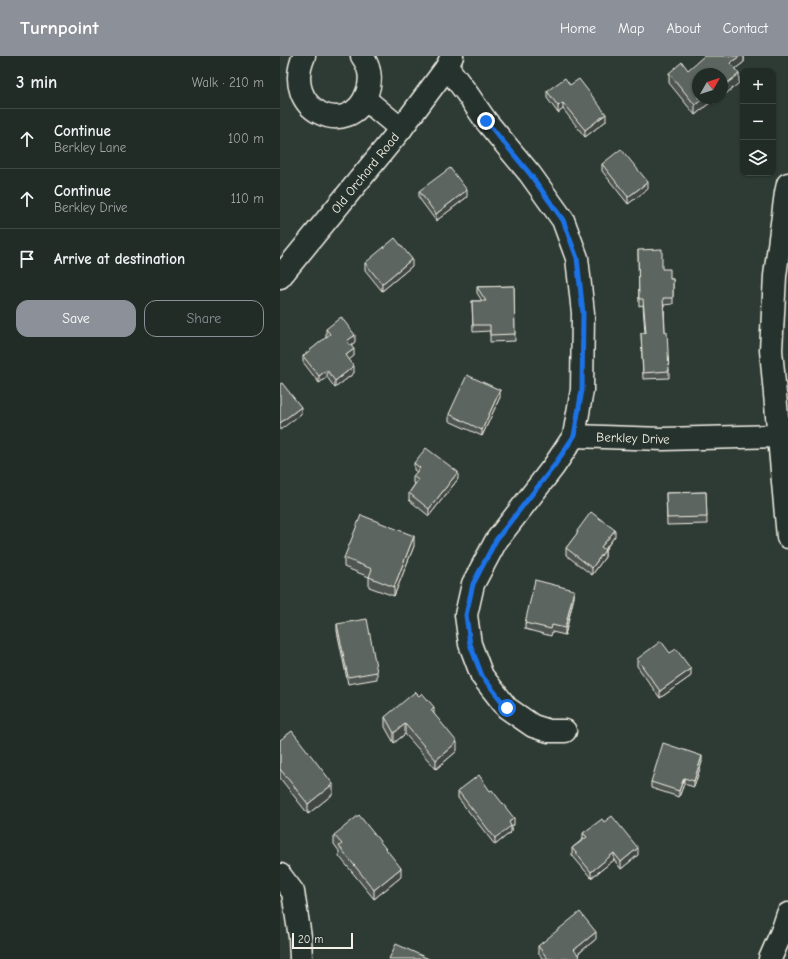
<!DOCTYPE html>
<html lang="en">
<head>
<meta charset="utf-8">
<style>
	:root { --surface:#222c27; --page:#2a342f; --text:#f1f3f6; --muted:#a2a7a7; --line:#3f4844; --accent:#8c9099 }
	body { margin:0; font-family:"Comic Neue",sans-serif; background:var(--page); color:var(--text) }
	.controls { position:absolute; right:12px; top:12px; display:grid; overflow:hidden; border-radius:8px; box-shadow:0 1px 3px #0004 }
	.controls button { width:36px; height:36px; display:grid; place-items:center; padding:0; border:0; border-bottom:1px solid var(--line); background:var(--surface); color:var(--text); font:20px sans-serif }
	.compass { position:absolute; left:412px; top:12px; width:36px; height:36px; border-radius:50%; background:var(--surface); box-shadow:0 1px 3px #0004; rotate:51deg }
	.scale { position:absolute; left:12px; bottom:10px; width:61px; box-sizing:border-box; padding-left:4px; border:2px solid #f4f1e8; border-top:0; font-size:11px; line-height:14px; white-space:nowrap; color:#f4f1e8; -webkit-text-stroke:3px #26332d; paint-order:stroke }
	.stop { position:absolute; width:12px; height:12px; margin:-9px; border:3px solid #1a73e8; border-radius:50%; background:#fff }
	.stop.end { background:#1a73e8; border-color:#fff; box-shadow:0 1px 4px #0008 }
	.list { margin:0; padding:0; list-style:none }
	h2 { display:flex; justify-content:space-between; align-items:center; height:52px; margin:0; padding:0 16px; font-size:17px }
	h2 small { font-size:13px; font-weight:400; color:var(--muted) }
	.list li { display:grid; grid-template-columns:26px 1fr auto; gap:12px; align-items:center; box-sizing:border-box; height:60px; padding:0 16px; border-top:1px solid var(--line) }
	.list b { display:block; font-size:15px; white-space:nowrap }
	.list p { margin:0; font-size:13px; white-space:nowrap; color:var(--muted) }
	.list em { font-size:13px; font-style:normal; color:var(--muted) }
	.actions { display:flex; gap:8px; padding:12px 16px }
	.actions a { flex:1; padding:9px 0; border:1px solid var(--accent); border-radius:12px; text-align:center; font-size:14px; color:var(--accent) }
	.actions .main { background:var(--accent); color:#fff }
	.icon { flex:none; width:22px; height:22px; fill:none; stroke:currentColor; stroke-width:2; stroke-linecap:round; stroke-linejoin:round }
	.map { position:relative; flex:none; width:508px; height:903px; overflow:hidden }
	header { display:flex; align-items:center; gap:24px; box-sizing:border-box; height:56px; padding:0 20px; background:var(--accent); color:#fff }
	header strong { font-size:19px }
	nav { display:flex; gap:22px; margin-inline-start:auto; font-size:14px }
	main { display:flex }
	aside { flex:1; background:var(--surface) }
	.map>svg:first-child { display:block }
	.lines { fill:none; stroke-linecap:round; stroke-linejoin:round }
	.minor-casing { stroke:#f4f1e8; stroke-width:25 }
	.minor { stroke:#26332d; stroke-width:22 }
	.wall { fill:#4f5751; stroke:#f4f1e8 }
	.shaded-wall { fill:#404742; stroke:#f4f1e8 }
	.building { fill:#5c655e; stroke:#f4f1e8 }
	.route { stroke:#1a73e8; stroke-width:5 }
	.labels { text-anchor:middle; dominant-baseline:central; stroke-width:4; stroke-linejoin:round; paint-order:stroke }
	.street-label { font-size:13px; fill:#f4f1e8; stroke:#26332d }
</style>
</head>
<body>
<header>
<strong>Turnpoint</strong>
<nav><a>Home</a><a>Map</a><a>About</a><a>Contact</a></nav>
</header>
<main>
<aside>
<h2>3 min<small>Walk · 210 m</small></h2>
<ul class="list">
<li><svg class="icon" aria-label="ahead" viewBox="0 0 24 24"><path d="M12 20V5M6 11l6-6 6 6"/></svg><div><b>Continue</b><p>Berkley Lane</p></div><em>100 m</em></li>
<li><svg class="icon" aria-label="ahead" viewBox="0 0 24 24"><path d="M12 20V5M6 11l6-6 6 6"/></svg><div><b>Continue</b><p>Berkley Drive</p></div><em>110 m</em></li>
<li><svg class="icon" aria-label="arrive" viewBox="0 0 24 24"><path d="M6 21V4h12l-3 4 3 4H6"/></svg><div><b>Arrive at destination</b></div></li>
</ul>
<div class="actions"><a class="main">Save</a><a>Share</a></div>
</aside>
<div class="map">
<svg width="508" height="903" viewBox="0 0 508 903">
	<rect width="100%" height="100%" fill="#2e3b34"/>
	<filter id="ink" filterUnits="userSpaceOnUse"><feTurbulence type="fractalNoise" baseFrequency=".025" numOctaves="2"/><feDisplacementMap in="SourceGraphic" scale="8" xChannelSelector="R" yChannelSelector="G"/><feConvolveMatrix kernelMatrix="1 2 1 2 8 2 1 2 1" color-interpolation-filters="sRGB"/></filter>
	<g filter="url(#ink)">
		<g class="lines">
			<g class="minor-casing">
				<g id="minor">
					<path d="M 24,0 C 0,55 70,85 87,37 C 92,24 90,11 82,0"/>
					<polyline points="172,0 167,11 186,36 206,65 250,118 283,164 297,202 303,257 302,334 294,380 274,410 216,485 193,528 186,559 190,588 202,620 227,652 253,670 269,675 285,675"/>
					<polyline points="85,43 121,73"/>
					<polyline points="508,128 506,137 495,220 491,294 508,481"/>
					<polyline points="0,221 121,73 167,11"/>
					<polyline points="294,380 383,383 499,380"/>
					<polyline points="0,819 13,836 20,881 21,903"/>
					<polyline points="490,903 503,873 508,858"/>
				</g>
			</g>
			<use href="#minor" class="minor"/>
		</g>
		<g class="wall">
			<polygon points="464,0 464,6 455,13 459,27 442,18 418,42 440,42 434,47 432,45 415,59 389,27 389,17 408,14"/>
			<polygon points="290,29 326,65 305,81 283,53 278,57 267,42 267,35"/>
			<polygon points="322,108 368,133 348,148 322,115"/>
			<polygon points="139,135 187,141 156,165 139,142"/>
			<polygon points="358,194 382,213 390,223 393,223 393,248 384,249 385,276 389,315 389,322 363,323 361,277 365,277 363,249 359,250"/>
			<polygon points="85,207 132,210 102,235 85,214"/>
			<polygon points="234,230 235,285 210,286 210,275 193,276 192,245 202,245 197,237 197,231"/>
			<polygon points="46,273 75,286 71,289 74,300 69,303 74,317 55,332 47,321 39,327 23,306 23,300 47,281 46,280"/>
			<polygon points="220,341 202,380 169,365 169,358"/>
			<polygon points="134,407 178,423 149,460 129,444 129,437 135,428 133,427 133,420 137,416 134,414"/>
			<polygon points="426,436 427,468 387,469 386,437"/>
			<polygon points="297,475 335,480 325,494 325,501 312,519 286,499 286,492 297,478"/>
			<polygon points="134,490 114,540 89,531 89,521 64,511 64,502"/>
			<polygon points="294,541 285,579 272,576 271,580 245,573 245,567"/>
			<polygon points="57,568 97,616 97,623 68,628 57,575"/>
			<polygon points="390,597 411,620 380,642 357,610 357,603"/>
			<polygon points="154,658 177,695 156,713 125,678 114,687 105,671 105,661"/>
			<polygon points="0,684 53,738 28,758 0,722"/>
			<polygon points="422,706 414,731 404,728 399,741 371,732 371,726"/>
			<polygon points="178,735 234,769 231,771 231,776 215,789 178,742"/>
			<polygon points="324,766 358,799 341,813 334,804 311,822 292,799 292,792 303,783 303,777"/>
			<polygon points="54,779 121,821 94,843 59,800 59,795 54,788"/>
			<polygon points="316,883 298,898 299,903 263,903 258,897 258,890"/>
		</g>
		<g class="shaded-wall">
			<polygon points="460,0 464,0 464,6 450,17 450,7"/>
			<polygon points="459,18 459,27 442,41 442,31"/>
			<polygon points="424,42 432,42 432,45 415,59 415,49"/>
			<polygon points="434,42 440,42 434,47"/>
			<polygon points="283,47 283,53 278,57 278,50"/>
			<polygon points="326,58 326,65 305,81 305,74"/>
			<polygon points="368,126 368,133 348,148 348,141"/>
			<polygon points="187,134 187,141 156,165 156,158"/>
			<polygon points="132,203 132,210 102,235 102,228"/>
			<polygon points="75,279 75,286 67,292 67,285"/>
			<polygon points="74,293 74,300 66,306 66,299"/>
			<polygon points="74,310 74,317 55,332 55,325"/>
			<polygon points="47,314 47,321 39,327 39,320"/>
			<polygon points="220,334 220,341 202,380 202,374"/>
			<polygon points="21,351 21,358 0,374 0,367"/>
			<polygon points="178,416 178,423 149,460 149,453"/>
			<polygon points="335,474 335,480 321,498 321,491"/>
			<polygon points="134,480 134,490 114,540 114,531"/>
			<polygon points="325,494 325,501 312,519 312,512"/>
			<polygon points="294,534 294,541 285,579 285,572"/>
			<polygon points="411,613 411,620 380,642 380,635"/>
			<polygon points="154,651 154,661 151,654"/>
			<polygon points="125,668 125,678 114,687 114,677"/>
			<polygon points="177,686 177,695 156,713 156,704"/>
			<polygon points="422,700 422,706 414,731 414,725"/>
			<polygon points="404,722 404,728 399,741 399,735"/>
			<polygon points="53,728 53,738 28,758 28,748"/>
			<polygon points="234,762 234,769 231,771 231,776 215,789 215,782 229,766"/>
			<polygon points="358,792 358,799 341,813 341,806"/>
			<polygon points="334,797 334,804 311,822 311,816"/>
			<polygon points="121,812 121,821 94,843 94,834"/>
			<polygon points="316,876 316,883 294,901 294,894"/>
		</g>
		<g class="building">
			<polygon points="424,0 460,0 450,7 459,18 442,31 442,18 418,18 418,42 424,42 415,49 389,17 402,6 408,14"/>
			<polygon points="285,22 290,29 299,23 326,58 305,74 283,47 278,50 267,35"/>
			<polygon points="341,93 368,126 348,141 322,108"/>
			<polygon points="170,112 187,134 156,158 139,135"/>
			<polygon points="115,182 132,203 102,228 85,207"/>
			<polygon points="382,193 382,213 390,213 390,223 393,223 393,242 383,242 385,276 387,276 389,315 363,317 361,277 366,277 363,243 359,243 358,194"/>
			<polygon points="234,230 235,278 210,279 210,269 193,269 192,245 206,245 197,231"/>
			<polygon points="61,261 75,279 67,285 74,293 66,299 74,310 55,325 47,314 39,320 23,300 50,278 46,273"/>
			<polygon points="187,319 220,334 202,374 169,358"/>
			<polygon points="2,327 21,351 0,367 0,328"/>
			<polygon points="146,392 178,416 149,453 129,437 138,424 133,420 140,412 134,407"/>
			<polygon points="426,436 427,461 387,462 386,437"/>
			<polygon points="311,456 335,474 321,491 325,494 312,512 286,492 298,476 297,475"/>
			<polygon points="81,459 134,480 114,531 89,521 92,513 64,502"/>
			<polygon points="255,524 294,534 285,572 272,569 271,573 245,567"/>
			<polygon points="87,563 97,616 68,621 57,568"/>
			<polygon points="381,585 390,597 396,593 411,613 380,635 357,603"/>
			<polygon points="135,636 139,640 142,637 154,651 151,654 177,686 156,704 125,668 114,677 105,661"/>
			<polygon points="12,675 53,728 28,748 0,713 0,684"/>
			<polygon points="383,687 422,700 414,725 404,722 399,735 371,726"/>
			<polygon points="199,719 210,735 212,734 234,762 229,766 231,770 215,782 178,735"/>
			<polygon points="79,759 121,812 94,834 59,790 62,788 54,779"/>
			<polygon points="332,760 358,792 341,806 334,797 311,816 292,792 307,781 303,777 322,763 324,766"/>
			<polygon points="300,856 316,876 294,894 299,900 296,903 268,903 258,890"/>
			<polygon points="116,888 149,903 109,903"/>
		</g>
	</g>
	<g class="lines" filter="url(#ink)">
		<polyline class="route" points="206,65 250,118 283,164 297,202 303,257 302,334 294,380 274,410 216,484 193,528 186,559 190,588 202,620 227,652"/>
	</g>
	<g class="labels">
		<g class="street-label">
			<text transform="translate(85 117) rotate(-51)">Old Orchard Road</text>
			<text transform="translate(353 382) rotate(2)">Berkley Drive</text>
		</g>
	</g>
</svg>
<div class="controls">
<button>+</button>
<button>−</button>
<button><svg class="icon" aria-label="layers" viewBox="0 0 24 24"><path d="M12 4l9 5-9 5-9-5zM3 14l9 5 9-5"/></svg></button>
</div>
<svg class="compass" viewBox="-18 -18 36 36"><path d="M0-13l5 13h-10z" fill="#e53935"/><path d="M0 13l5-13h-10z" fill="#a2a7a7"/></svg>
<div class="scale">20 m</div>
<div class="stop" style="left:227px;top:652px"></div>
<div class="stop end" style="left:206px;top:65px"></div>
</div>
</main>
</body>
</html>
